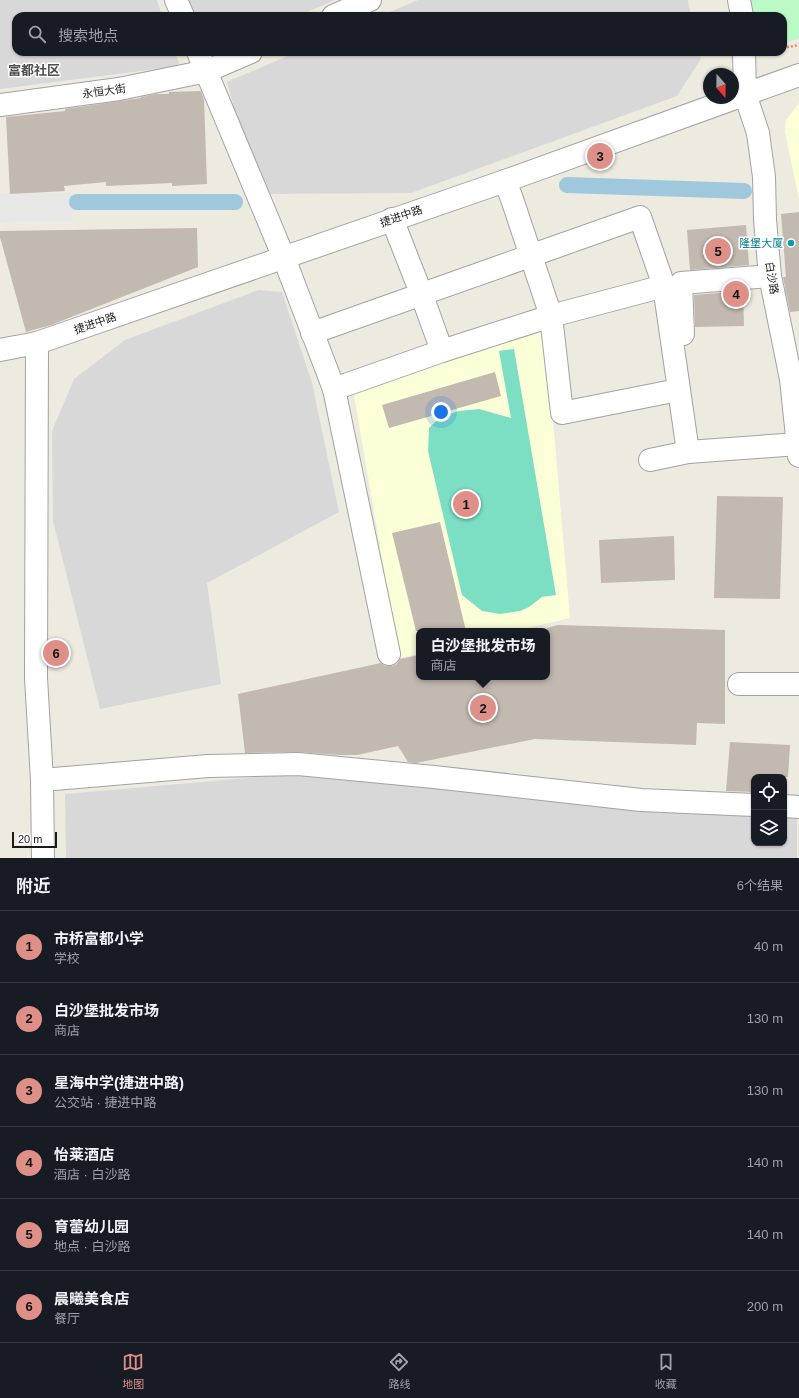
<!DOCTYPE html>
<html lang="zh">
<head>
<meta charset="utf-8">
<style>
	:root { --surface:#171b24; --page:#242831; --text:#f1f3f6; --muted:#9ea1a6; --line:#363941; --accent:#de8f87 }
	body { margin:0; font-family:Arial,"Noto Sans SC",sans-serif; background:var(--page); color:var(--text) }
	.controls { position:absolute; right:12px; bottom:12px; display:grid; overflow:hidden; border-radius:8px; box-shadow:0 1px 3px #0004 }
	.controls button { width:36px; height:36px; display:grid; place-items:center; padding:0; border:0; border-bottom:1px solid var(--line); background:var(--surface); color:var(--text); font:20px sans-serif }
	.compass { position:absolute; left:703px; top:68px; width:36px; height:36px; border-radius:50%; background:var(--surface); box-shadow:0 1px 3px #0004; rotate:160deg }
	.scale { position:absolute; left:12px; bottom:10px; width:45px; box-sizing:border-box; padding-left:4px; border:2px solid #1b1b1b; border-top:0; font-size:11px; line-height:14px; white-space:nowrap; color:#1b1b1b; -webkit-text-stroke:3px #fff; paint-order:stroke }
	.you { position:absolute; left:441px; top:412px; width:14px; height:14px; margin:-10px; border:3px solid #fff; border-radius:50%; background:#1a73e8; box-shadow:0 0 0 6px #1a73e833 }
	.badge { display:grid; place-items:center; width:26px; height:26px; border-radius:50%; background:var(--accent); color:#111; font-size:13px; font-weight:700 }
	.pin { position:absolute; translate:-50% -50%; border:2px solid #fff; box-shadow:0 1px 4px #0006 }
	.popup { position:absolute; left:416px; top:628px; width:134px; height:52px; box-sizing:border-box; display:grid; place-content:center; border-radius:8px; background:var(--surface); filter:drop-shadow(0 1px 3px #0005); font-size:13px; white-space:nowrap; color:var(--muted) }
	.popup b { font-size:15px; color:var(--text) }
	.popup::after { content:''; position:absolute; left:50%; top:100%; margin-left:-8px; border:8px solid transparent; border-top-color:var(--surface) }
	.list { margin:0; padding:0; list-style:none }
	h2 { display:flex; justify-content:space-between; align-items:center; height:52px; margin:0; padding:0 16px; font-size:17px }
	h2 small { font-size:13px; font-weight:400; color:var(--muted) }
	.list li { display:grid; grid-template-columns:26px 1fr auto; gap:12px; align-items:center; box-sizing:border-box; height:72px; padding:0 16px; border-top:1px solid var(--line) }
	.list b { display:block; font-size:15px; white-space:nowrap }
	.list p { margin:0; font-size:13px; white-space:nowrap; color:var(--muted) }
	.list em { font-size:13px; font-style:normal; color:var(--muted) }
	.icon { flex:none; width:22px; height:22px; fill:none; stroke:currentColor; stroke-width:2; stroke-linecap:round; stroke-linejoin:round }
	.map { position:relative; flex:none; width:799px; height:858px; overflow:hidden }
	.search { position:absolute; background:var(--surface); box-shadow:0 1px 3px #0004; left:12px; right:12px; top:12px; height:44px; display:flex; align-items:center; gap:10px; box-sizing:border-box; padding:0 14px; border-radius:12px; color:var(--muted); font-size:15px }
	.sheet { height:484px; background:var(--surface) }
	nav { display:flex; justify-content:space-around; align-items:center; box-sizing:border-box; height:56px; border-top:1px solid var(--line); background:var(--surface); font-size:11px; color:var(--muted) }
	nav a { display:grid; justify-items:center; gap:2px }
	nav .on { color:var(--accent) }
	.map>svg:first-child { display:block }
	.residential { fill:#d9d8d8 }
	.education { fill:#fbffd8 }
	.park { fill:#bbfac6 }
	.pitch { fill:#7cdfc3 }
	.parking { fill:#e7e7e7 }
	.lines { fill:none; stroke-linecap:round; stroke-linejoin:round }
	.canal { stroke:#9fc8dc; stroke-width:16 }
	.building { fill:#c2b9b0 }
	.minor-casing { stroke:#a2a2a2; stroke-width:24 }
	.path { stroke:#fc8262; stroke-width:2.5; stroke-dasharray:2 2; stroke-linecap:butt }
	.minor { stroke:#fff; stroke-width:22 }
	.culture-dot { fill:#0f9aa8; stroke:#fff; stroke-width:1.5 }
	.labels { text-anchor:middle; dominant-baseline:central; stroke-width:3; stroke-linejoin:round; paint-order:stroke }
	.street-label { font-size:11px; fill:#1b1b1b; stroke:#fff }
	.culture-label { font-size:11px; fill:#0d838f; stroke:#fff; text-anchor:end }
	.quarter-label { font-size:13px; font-weight:bold; fill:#4e4e4e; stroke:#fff }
</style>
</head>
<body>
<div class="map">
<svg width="799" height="858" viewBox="0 0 799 858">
	<rect width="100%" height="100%" fill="#edeae0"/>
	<g class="residential">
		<polygon points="0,0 157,0 162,16 16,16 16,52 175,52 180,66 0,89"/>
		<polygon points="182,0 335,0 298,16 189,16"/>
		<polygon points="418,0 688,0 691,16 380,16"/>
		<polygon points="297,52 699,52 701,59 677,96 411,193 258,194 227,82"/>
		<polygon points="259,290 282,292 312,383 339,512 207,583 221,684 100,709 53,521 52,431 74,379 125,340"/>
		<polygon points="303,773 754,813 754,843 784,843 784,814 797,814 797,858 66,858 65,794"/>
	</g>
	<g class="education">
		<polygon points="799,103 799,200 785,132 786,120"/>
		<polygon points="545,327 570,618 515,631 419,631 419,654 399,658 353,389"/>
	</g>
	<polygon class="park" points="749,0 799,0 799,38 783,44 783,16 752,16"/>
	<polygon class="pitch" points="514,349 556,595 542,597 529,607 520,611 500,614 482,611 462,595 428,451 429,428 440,417 459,411 479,409 511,418 499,351"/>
	<polygon class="parking" points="0,193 72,193 72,221 0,222"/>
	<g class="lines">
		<g class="canal">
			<polyline points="567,185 744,191"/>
			<polyline points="77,202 235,202"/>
		</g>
	</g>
	<g class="building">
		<polygon points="201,91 204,99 207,184 172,186 172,183 106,186 106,182 64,186 65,191 10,194 6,117 65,111 65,109 141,98 141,97 156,94 169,94 169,92"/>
		<polygon points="799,212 799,311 790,312 783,277 786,277 781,214"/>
		<polygon points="746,225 749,265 690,270 687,230"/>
		<polygon points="197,228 198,267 51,325 26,332 0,237 0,231"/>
		<polygon points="743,291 744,326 695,327 694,295"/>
		<polygon points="495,372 501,396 389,428 382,405"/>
		<polygon points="717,496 783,497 780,599 714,598"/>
		<polygon points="440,522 466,631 416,631 392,533"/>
		<polygon points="674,536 675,580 601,583 599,540"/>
		<polygon points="558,625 725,630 725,724 697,723 696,745 535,739 416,763 408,762 398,746 357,755 339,755 298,752 245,753 238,694 381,663 385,666 392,666 397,664 400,659 419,655 419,677 547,677 547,628"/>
		<polygon points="730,742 790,745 788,777 754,777 754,792 726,791"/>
	</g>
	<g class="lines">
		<g class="minor-casing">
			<g id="minor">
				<polyline points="176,0 183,16"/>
				<polyline points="739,0 742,16"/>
				<polyline points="333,16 370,0"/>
				<polyline points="198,52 284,258 334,389 389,654"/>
				<polyline points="744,52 745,94 758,133 764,177 765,220 770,276 791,379 799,456"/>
				<polyline points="0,105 119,89 207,71 251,52"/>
				<polyline points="505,181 512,199 551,316 664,286 688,452 798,444"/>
				<polyline points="392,219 421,293 442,351"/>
				<polyline points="312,333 640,217 664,286"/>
				<polyline points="683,334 681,283 770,276"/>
				<polyline points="37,343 36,678 42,780 43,858"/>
				<polyline points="0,350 37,343 505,181 799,75"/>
				<polyline points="334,389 442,351 551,316 562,413 678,390"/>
				<polyline points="650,460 688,452"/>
				<polyline points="739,684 799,684"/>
				<polyline points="42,780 208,766 298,764 434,777 641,800 754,805"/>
				<polyline points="784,806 799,807"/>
			</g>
		</g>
		<polyline class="path" points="783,47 788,47 799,45"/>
		<use href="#minor" class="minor"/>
	</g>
	<circle class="culture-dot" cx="791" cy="243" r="4"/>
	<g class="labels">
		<g class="street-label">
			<text transform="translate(104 91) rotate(-8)">永恒大街</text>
			<text transform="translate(401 216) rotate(-19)">捷进中路</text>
			<text transform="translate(772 278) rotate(81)">白沙路</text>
			<text transform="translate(95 323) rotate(-19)">捷进中路</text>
		</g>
		<g class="culture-label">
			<text x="783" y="243">隆堡大厦</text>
		</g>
		<g class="quarter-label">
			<text x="34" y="70">富都社区</text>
		</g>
	</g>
</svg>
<div class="controls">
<button><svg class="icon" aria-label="locate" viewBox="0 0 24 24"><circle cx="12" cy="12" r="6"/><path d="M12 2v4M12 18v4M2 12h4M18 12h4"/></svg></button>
<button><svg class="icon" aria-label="layers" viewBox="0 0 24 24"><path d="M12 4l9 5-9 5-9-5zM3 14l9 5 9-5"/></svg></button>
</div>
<svg class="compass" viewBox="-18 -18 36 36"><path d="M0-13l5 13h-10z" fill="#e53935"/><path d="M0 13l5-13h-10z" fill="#9ea1a6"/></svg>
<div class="scale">20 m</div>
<div class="you"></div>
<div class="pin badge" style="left:466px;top:504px">1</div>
<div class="pin badge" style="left:483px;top:708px">2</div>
<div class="popup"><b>白沙堡批发市场</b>商店</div>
<div class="pin badge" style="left:600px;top:156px">3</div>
<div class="pin badge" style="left:736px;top:294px">4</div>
<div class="pin badge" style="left:718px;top:251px">5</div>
<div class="pin badge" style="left:56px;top:653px">6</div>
<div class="search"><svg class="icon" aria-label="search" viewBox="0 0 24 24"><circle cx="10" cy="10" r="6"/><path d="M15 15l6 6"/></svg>搜索地点</div>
</div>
<section class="sheet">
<h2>附近<small>6个结果</small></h2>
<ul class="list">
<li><span class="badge">1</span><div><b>市桥富都小学</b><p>学校</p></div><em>40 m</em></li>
<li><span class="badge">2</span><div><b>白沙堡批发市场</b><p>商店</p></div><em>130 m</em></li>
<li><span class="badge">3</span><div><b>星海中学(捷进中路)</b><p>公交站 · 捷进中路</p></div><em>130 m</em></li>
<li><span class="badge">4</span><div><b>怡莱酒店</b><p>酒店 · 白沙路</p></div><em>140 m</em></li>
<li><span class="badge">5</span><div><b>育蕾幼儿园</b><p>地点 · 白沙路</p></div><em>140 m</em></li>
<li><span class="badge">6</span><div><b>晨曦美食店</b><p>餐厅</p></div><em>200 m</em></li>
</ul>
</section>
<nav>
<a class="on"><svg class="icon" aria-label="map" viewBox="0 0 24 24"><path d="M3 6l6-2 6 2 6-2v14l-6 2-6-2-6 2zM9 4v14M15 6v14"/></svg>地图</a>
<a><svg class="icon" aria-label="directions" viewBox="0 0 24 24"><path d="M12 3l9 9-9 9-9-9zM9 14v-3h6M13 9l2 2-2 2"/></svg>路线</a>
<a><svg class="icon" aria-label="saved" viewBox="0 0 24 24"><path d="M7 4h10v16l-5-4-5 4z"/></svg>收藏</a>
</nav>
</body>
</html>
